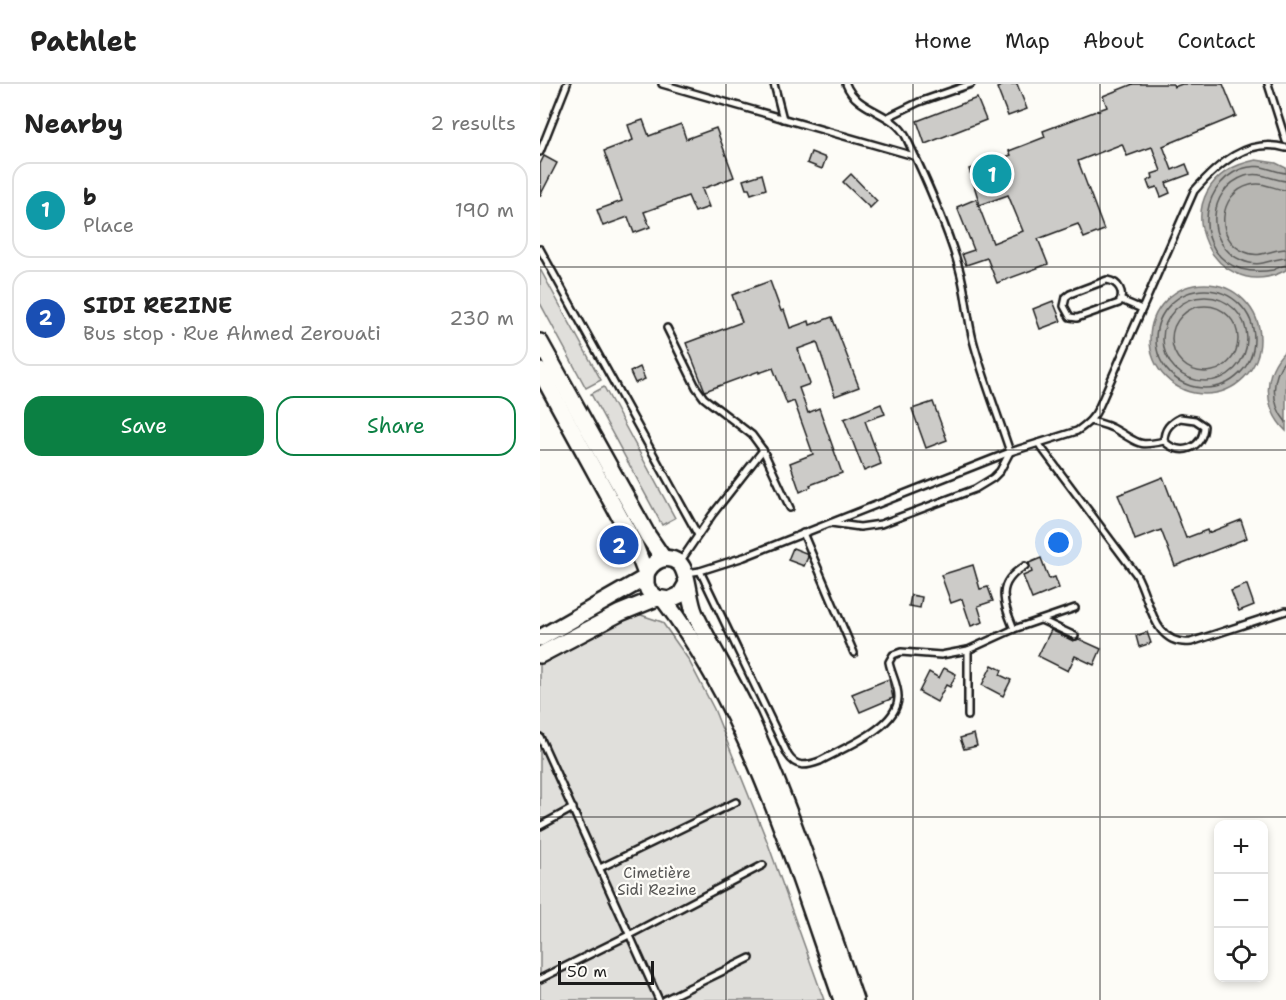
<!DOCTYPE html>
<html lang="en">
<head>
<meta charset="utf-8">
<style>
	:root { --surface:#fff; --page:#f6f6f6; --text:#222; --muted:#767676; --line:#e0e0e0; --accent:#0b8043 }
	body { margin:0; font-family:"Shantell Sans",sans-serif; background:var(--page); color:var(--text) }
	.controls { position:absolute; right:18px; bottom:18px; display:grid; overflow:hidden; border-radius:12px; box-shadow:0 3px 9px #0003 }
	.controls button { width:54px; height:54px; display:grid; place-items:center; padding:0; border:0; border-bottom:2px solid var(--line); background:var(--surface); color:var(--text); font:30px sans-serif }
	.scale { position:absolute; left:18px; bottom:15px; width:96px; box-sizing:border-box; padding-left:6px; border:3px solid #1c1c1c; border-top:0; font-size:16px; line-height:21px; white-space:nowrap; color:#1c1c1c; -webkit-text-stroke:4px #fdfcf7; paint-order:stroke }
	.you { position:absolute; left:519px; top:459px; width:21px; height:21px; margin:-15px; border:4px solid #fff; border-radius:50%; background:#1a73e8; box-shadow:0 0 0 9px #1a73e833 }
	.badge { display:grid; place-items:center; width:39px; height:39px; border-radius:50%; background:var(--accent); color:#fff; font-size:20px; font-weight:700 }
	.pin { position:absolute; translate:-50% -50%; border:3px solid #fff; box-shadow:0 2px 6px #0006 }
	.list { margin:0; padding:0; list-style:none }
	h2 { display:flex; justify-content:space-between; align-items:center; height:78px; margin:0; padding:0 24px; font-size:26px }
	h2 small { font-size:20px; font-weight:400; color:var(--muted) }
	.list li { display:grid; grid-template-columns:39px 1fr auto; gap:18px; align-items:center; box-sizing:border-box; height:96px; margin:0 12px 12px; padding:0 12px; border:2px solid var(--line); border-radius:18px }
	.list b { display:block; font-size:22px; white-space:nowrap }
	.list p { margin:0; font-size:20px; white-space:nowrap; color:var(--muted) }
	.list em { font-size:20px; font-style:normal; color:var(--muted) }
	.actions { display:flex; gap:12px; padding:18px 24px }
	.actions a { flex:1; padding:14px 0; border:2px solid var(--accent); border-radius:18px; text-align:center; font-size:21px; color:var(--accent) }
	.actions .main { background:var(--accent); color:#fff }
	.icon { flex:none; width:33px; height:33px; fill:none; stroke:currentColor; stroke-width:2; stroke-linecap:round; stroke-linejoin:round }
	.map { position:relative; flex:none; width:746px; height:916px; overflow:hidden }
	header { display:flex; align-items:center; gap:36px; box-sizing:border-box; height:84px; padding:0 30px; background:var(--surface); border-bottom:2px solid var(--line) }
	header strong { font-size:28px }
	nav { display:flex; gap:33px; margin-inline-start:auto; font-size:21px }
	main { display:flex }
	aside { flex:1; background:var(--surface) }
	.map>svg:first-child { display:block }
	.green { fill:#e0dfdb; stroke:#7e7e7c; stroke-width:1.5 }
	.water { fill:#b7b6b2; stroke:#797876; stroke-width:1.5 }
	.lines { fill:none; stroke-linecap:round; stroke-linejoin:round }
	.shore { stroke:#5a5a58; stroke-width:1.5 }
	.building { fill:#cccbc8; stroke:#1c1c1c; stroke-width:1.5 }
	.lane-casing { stroke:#1c1c1c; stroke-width:10 }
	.secondary-casing { stroke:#1c1c1c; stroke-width:20 }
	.lane { stroke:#fdfcf7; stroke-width:5 }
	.secondary { stroke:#fdfcf7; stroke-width:15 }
	.grid { fill:none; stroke:#1c1c1c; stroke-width:1.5; stroke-opacity:0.55 }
	.labels { text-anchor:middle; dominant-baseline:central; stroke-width:4.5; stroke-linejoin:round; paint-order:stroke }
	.park-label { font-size:15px; fill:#575655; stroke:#fdfcf7 }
</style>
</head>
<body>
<header>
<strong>Pathlet</strong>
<nav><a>Home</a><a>Map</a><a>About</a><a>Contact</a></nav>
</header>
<main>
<aside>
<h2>Nearby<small>2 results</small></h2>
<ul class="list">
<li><span class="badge" style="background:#0f9aa8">1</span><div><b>b</b><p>Place</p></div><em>190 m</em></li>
<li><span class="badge" style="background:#1a4fb4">2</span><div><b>SIDI REZINE</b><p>Bus stop · Rue Ahmed Zerouati</p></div><em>230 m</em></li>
</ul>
<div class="actions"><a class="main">Save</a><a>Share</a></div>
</aside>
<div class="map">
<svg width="746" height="916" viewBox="0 0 746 916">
	<rect width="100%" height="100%" fill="#fdfcf7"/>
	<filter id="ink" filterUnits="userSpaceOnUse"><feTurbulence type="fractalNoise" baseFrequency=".0167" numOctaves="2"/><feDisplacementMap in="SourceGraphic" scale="12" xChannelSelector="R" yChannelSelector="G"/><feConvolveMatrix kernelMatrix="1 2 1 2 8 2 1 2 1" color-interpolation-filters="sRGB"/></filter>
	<g filter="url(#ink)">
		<g class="green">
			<polygon points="0,185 61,296 46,304 0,219"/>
			<polygon points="64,303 135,434 122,441 51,310"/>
			<polygon points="95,529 122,538 148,575 174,625 227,757 284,916 0,916 0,578"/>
		</g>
		<g class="water">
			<path d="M 716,76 L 736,79 L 746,84 L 746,186 C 670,227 615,96 716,76 Z"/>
			<circle cx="665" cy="255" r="55"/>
			<path d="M 746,266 L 746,347 C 723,324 722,289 746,266 Z"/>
		</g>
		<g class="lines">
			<g class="shore">
				<path d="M 746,89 C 730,87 720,78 701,85 C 657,102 654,171 701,185 C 712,188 722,188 733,186 C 738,184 741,182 746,181"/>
				<path d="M 746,97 C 732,96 720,87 705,92 C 667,105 664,160 701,176 C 720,185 729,175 746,174"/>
				<path d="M 746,106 C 733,105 723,97 710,101 C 678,109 674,156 705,168 C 720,175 732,165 746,165"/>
				<circle cx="665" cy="255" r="49"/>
				<circle cx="665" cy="255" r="42"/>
				<circle cx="665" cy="255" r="33"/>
				<path d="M 746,275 C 731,293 730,319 746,338"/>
			</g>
		</g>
		<g class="building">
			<polygon points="466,0 477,0 487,25 468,32 457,4"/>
			<polygon points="593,0 633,0 634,3 642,0 683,0 696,32 623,62 632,86 646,80 650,90 626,99 630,109 621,113 617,103 610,105 607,97 613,94 612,90 621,87 612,63 587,72 582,60 538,77 564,146 544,154 538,140 498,155 508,180 457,199 447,174 426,181 422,170 434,166 417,123 436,115 453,159 483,147 468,111 440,121 429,85 471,71 469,67 505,53 503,47 567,23 563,12"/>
			<polygon points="437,14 446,36 385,60 377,37"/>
			<polygon points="103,36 109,52 141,40 146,55 176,44 194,93 162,105 169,123 155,128 148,112 104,128 110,143 94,149 88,133 63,142 57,126 82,117 64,67 93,56 88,41"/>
			<polygon points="271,68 286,74 282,85 267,79"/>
			<polygon points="4,72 17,79 0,112 0,80"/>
			<polygon points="222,90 226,105 211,110 209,105 206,105 203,96"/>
			<polygon points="311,90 337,117 330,124 303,98"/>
			<polygon points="230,197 241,227 244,226 250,244 269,237 270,241 292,233 319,303 295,312 277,258 258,265 270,300 259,304 268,329 279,324 302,389 270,401 271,403 260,408 250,379 273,370 254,317 247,320 233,284 219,289 219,287 165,307 146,259 202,238 192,211"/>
			<polygon points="513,217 521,237 500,245 493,225"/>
			<polygon points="100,283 105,295 95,299 90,288"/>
			<polygon points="393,318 407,356 386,364 372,325"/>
			<polygon points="341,320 345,330 325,337 341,380 324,387 304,335"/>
			<polygon points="623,393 646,454 667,446 668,449 701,436 707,454 635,482 621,446 595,456 585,427 578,411"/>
			<polygon points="253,464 266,469 268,473 264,482 248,476"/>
			<polygon points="501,474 509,495 515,493 519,504 492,515 483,492 492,488 489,479"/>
			<polygon points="433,481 440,505 448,503 453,517 438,522 443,538 431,542 422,515 411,519 401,491"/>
			<polygon points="705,501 707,501 714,521 699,527 691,507"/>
			<polygon points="371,511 382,513 380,524 369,522"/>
			<polygon points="511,546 533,557 539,555 561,565 554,581 535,572 528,587 498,572"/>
			<polygon points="607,548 611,559 599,563 596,552"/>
			<polygon points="452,581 462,586 460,591 471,596 463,612 442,601"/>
			<polygon points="404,584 416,590 410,603 406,601 397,618 379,608 389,588 399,594"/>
			<polygon points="349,595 353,614 320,628 312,610"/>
			<polygon points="434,650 437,662 424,665 420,654"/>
		</g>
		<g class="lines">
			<g class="lane-casing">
				<g id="lane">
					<polyline points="122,0 374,72"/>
					<polyline points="234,0 243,35"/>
					<polyline points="728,0 746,57"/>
					<polyline points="348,33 379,18 431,0"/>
					<polyline points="0,68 27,0"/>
					<polyline points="0,165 158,451"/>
					<path d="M 567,196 C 579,198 585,209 579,219 L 537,234 L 530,233 L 524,222 L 526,213 L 530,210 Z"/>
					<polyline points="581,216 602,225"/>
					<polyline points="127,244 156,303 164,314 212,351 223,366 250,424"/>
					<path d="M 640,334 L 655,336 L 664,342 C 663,365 640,373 624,357 C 624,345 630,339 640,334 Z"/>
					<path d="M 550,337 C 560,339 570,342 578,347 C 599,359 598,363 624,357"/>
					<path d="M 498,359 L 596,490 C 611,516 612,562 651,558 L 746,527"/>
					<path d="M 291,439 L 320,443 L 341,440 L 435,405 L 453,394 L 460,387 L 470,368 C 458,331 443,294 433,256 C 427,232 426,207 419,184 C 406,139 386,95 366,53 C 353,27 317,28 306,0"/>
					<polyline points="263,449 314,569"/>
					<polyline points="140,478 172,431 223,366"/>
					<path d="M 160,487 L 248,671 C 256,684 267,682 280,677 C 303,664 357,644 358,614 C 359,602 351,590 349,578 L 353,571 L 361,568 L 401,571 L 428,566 L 474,545 L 535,524"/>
					<path d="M 147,489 L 160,487 L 204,473 L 470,368 L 537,347 C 547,340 554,334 559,323 L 654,107 C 678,80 708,53 746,64"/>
					<polyline points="501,536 535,552"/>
					<path d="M 474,545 C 463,518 455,499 485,482"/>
					<polyline points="428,632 428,566"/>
					<polyline points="0,653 119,916"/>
					<polyline points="0,742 33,724"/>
					<polyline points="60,784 196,718"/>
					<polyline points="0,895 91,850 223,781"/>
					<polyline points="124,916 210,874"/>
				</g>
			</g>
			<g class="secondary-casing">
				<g id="secondary">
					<polyline points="0,258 108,452 123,474"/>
					<polyline points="0,287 94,459 106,490 106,500 108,506 117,514 129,516 140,511 146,501"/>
					<path d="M 106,490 C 112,477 126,469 139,479 C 149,488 148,515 155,530 C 173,567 195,601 212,639 C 252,728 283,823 315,916"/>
					<path d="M 124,516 C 211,630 255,782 302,916"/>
					<polyline points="0,554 105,494"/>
					<polyline points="0,571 80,529 117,514"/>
				</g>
			</g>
			<use href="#lane" class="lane"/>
			<use href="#secondary" class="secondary"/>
		</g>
	</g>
	<path class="grid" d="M 186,0 L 186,916M 373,0 L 373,916M 560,0 L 560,916M 0,183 L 746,183M 0,366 L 746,366M 0,550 L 746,550M 0,733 L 746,733"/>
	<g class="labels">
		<g class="park-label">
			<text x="117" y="789">Cimetière<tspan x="117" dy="17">Sidi Rezine</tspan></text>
		</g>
	</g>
</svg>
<div class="controls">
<button>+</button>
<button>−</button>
<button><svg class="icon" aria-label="locate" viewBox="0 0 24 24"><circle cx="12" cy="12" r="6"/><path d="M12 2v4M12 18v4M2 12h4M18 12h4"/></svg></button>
</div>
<div class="scale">50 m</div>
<div class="you"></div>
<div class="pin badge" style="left:452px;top:90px;background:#0f9aa8">1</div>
<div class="pin badge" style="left:79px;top:461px;background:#1a4fb4">2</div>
</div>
</main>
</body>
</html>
